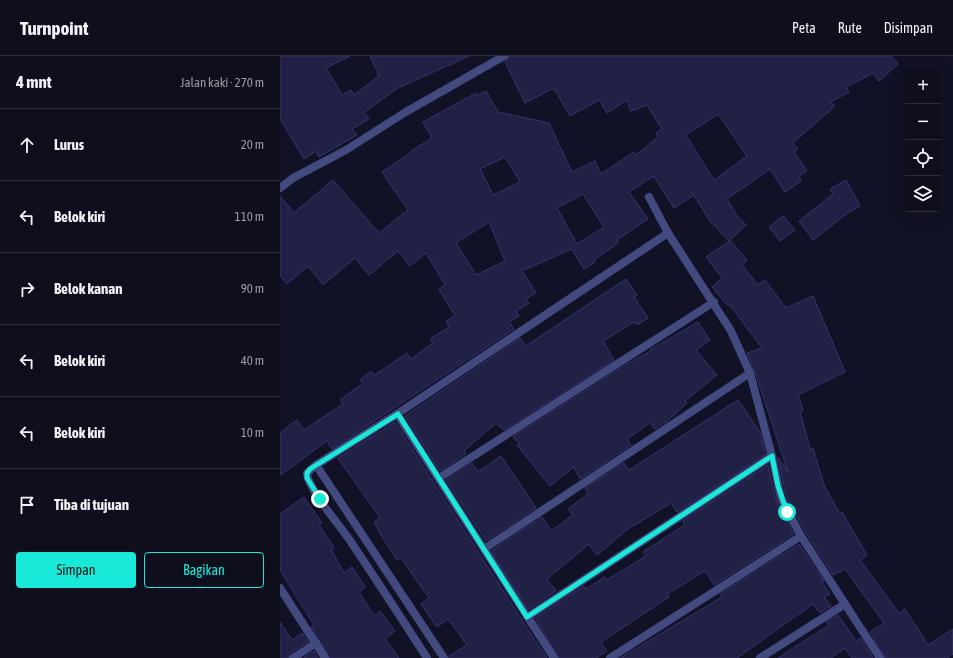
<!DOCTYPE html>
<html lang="id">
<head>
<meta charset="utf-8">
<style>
	:root { --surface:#0e0e1c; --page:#1c1c29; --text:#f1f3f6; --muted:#9b9ca3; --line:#2e2e3b; --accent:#19e9d9 }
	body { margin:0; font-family:"Asap Condensed",sans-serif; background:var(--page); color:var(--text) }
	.controls { position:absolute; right:12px; top:12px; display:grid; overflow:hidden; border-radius:4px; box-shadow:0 4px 16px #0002 }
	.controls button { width:36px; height:36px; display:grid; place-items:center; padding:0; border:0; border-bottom:1px solid var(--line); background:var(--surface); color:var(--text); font:20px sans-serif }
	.stop { position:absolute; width:12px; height:12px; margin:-9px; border:3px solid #19e9d9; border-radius:50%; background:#fff }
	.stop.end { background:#19e9d9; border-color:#fff; box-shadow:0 1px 4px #0008 }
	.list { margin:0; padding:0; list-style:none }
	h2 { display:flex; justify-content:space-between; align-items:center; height:52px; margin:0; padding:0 16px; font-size:17px }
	h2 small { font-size:13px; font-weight:400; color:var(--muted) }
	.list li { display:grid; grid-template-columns:26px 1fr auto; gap:12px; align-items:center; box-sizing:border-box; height:72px; padding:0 16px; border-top:1px solid var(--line) }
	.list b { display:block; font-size:15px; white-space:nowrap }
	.list em { font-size:13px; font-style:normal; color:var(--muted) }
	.actions { display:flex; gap:8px; padding:12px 16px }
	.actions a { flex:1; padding:9px 0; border:1px solid var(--accent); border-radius:4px; text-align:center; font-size:14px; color:var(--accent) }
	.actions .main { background:var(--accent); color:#111 }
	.icon { flex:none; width:22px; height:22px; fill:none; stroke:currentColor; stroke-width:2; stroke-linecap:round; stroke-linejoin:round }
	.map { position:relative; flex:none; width:673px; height:602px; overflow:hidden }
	header { display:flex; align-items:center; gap:24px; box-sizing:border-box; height:56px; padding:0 20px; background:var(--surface); border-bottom:1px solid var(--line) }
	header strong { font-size:19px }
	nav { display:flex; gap:22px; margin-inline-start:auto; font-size:14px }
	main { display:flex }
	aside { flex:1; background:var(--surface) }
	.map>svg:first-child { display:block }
	.building { fill:#212045; stroke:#35346f; fill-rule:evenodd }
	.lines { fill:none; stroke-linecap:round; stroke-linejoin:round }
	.street { stroke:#424a80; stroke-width:8 }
	.route { stroke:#19e9d9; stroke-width:5 }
</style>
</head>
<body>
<header>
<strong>Turnpoint</strong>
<nav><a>Peta</a><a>Rute</a><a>Disimpan</a></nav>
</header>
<main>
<aside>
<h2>4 mnt<small>Jalan kaki · 270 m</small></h2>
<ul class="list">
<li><svg class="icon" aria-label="ahead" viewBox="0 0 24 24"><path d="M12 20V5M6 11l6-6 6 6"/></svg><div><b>Lurus</b></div><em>20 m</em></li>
<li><svg class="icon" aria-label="left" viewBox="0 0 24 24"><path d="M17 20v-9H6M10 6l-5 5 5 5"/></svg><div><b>Belok kiri</b></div><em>110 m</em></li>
<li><svg class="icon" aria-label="right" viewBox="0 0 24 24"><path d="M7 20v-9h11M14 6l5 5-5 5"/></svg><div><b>Belok kanan</b></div><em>90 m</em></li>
<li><svg class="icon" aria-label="left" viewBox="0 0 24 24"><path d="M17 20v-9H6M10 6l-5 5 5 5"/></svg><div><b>Belok kiri</b></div><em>40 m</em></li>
<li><svg class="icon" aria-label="left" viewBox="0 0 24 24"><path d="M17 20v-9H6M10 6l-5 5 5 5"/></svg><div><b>Belok kiri</b></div><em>10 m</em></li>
<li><svg class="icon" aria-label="arrive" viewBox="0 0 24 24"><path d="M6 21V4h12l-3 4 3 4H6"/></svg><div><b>Tiba di tujuan</b></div></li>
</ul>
<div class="actions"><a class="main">Simpan</a><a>Bagikan</a></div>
</aside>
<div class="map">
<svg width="673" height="602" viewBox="0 0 673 602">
	<rect width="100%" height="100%" fill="#121226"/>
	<g class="building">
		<polygon points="0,0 70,0 46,12 62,39 71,34 74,39 99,20 90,0 189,0 118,32 84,56 89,63 72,73 77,79 39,101 36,95 24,103 0,63"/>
		<path d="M 229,0 L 611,0 L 618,8 L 599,25 L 593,17 L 566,31 L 569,36 L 550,46 L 555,50 L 513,87 L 518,93 L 514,96 L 527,115 L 519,120 L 521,125 L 505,136 L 490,113 L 447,143 L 457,160 L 466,169 L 450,184 L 467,204 L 462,209 L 478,229 L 485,224 L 506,252 L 533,240 L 565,316 L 518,339 L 523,354 L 520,355 L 530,393 L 533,392 L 544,429 L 560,458 L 562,456 L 587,499 L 580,504 L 619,557 L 625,553 L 648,589 L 673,573 L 673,598 L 667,602 L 605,602 L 590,576 L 604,567 L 565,513 L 553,519 L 526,477 L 506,440 L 498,401 L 508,416 L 475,316 L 467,297 L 482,292 L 449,248 L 447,249 L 432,231 L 442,222 L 426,201 L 449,185 L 430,165 L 414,139 L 394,152 L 374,120 L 349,136 L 368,163 L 337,184 L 338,187 L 314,204 L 315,206 L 304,213 L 292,193 L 242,215 L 256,237 L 246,243 L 249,247 L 236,255 L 239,260 L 229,266 L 234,273 L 52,393 L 47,385 L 0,419 L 0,377 L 17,364 L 24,374 L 63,348 L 60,344 L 83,327 L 80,324 L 91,315 L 95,319 L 127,297 L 131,303 L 153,287 L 150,283 L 169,271 L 166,265 L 175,260 L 159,233 L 165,229 L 146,197 L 130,210 L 118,195 L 89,219 L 75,202 L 43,229 L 28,210 L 7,228 L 0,220 L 0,140 L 14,157 L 53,124 L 99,177 L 128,154 L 102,116 L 132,96 L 131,95 L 152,82 L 143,66 L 196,37 L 197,40 L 206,35 L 218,56 L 269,67 L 292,116 L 315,105 L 321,118 L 354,96 L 356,99 L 378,81 L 376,77 L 382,73 L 367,49 L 351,55 L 347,44 L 327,57 L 319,44 L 290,60 L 274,32 L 245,47 L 225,6 ZM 438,58 L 467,100 L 434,124 L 406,79 ZM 225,101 L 240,126 L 213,139 L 200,113 ZM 303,138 L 324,171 L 297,188 L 277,152 ZM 209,166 L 225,205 L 196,219 L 176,187 Z"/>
		<polygon points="566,124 580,150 569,156 533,184 519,165 553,138 550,133"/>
		<polygon points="503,160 515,174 500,185 489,171"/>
		<polygon points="346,223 357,239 354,241 368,262 357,269 354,266 323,285 334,304 224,374 216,367 184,395 186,398 160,415 125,360 240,282 246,290"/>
		<polygon points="418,266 430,284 416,294 437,319 405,345 407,347 386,366 375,373 370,367 347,383 351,389 300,423 294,411 270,430 237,389 240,388 233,381 350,306 371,295 370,294 380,288"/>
		<polygon points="458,344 480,376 486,398 397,456 391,447 348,473 317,499 309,488 267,523 276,535 249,553 211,495 262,461 271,475 293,459 288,453 308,438 305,432 344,407 349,414"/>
		<polygon points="115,366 242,564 267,602 169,602 169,600 187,589 168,563 157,571 141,548 149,542 121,502 117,504 102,481 94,466 100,462 58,402"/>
		<polygon points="221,400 256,452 206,485 166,424 192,407 198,416"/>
		<polygon points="488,409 496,444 514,478 434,529 425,515 387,538 389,541 321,586 327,595 316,602 279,602 255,562 304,530 306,533 325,521 327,524 366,500 363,496 405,469 403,465"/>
		<polygon points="24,441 42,467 39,469 54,491 51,493 64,517 72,511 85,531 79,536 94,560 100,555 115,575 105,583 119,602 50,602 31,571 34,569 0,514 0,458"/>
		<polygon points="519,488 544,525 542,526 550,538 544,541 551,550 540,557 533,548 457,602 340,602 442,541 440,538"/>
		<polygon points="558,559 576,585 581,582 593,602 572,602 565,592 551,602 498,602 549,569 546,566"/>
		<polygon points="0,566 12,584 22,577 28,586 10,597 8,602 0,602"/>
		<polygon points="34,595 38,602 23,602"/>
	</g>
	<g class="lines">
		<g class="street">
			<polyline points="0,132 13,122 66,94 124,57 224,0"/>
			<polyline points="470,317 492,400 501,442 521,480 600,602"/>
			<polyline points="117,358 274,602"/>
			<polyline points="36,409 164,602"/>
			<polyline points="159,422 434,246"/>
			<polyline points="204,493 470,317 451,275 388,177 369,141"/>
			<polyline points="0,532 45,602"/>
			<polyline points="247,561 492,400"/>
			<polyline points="13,602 36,587"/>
			<path d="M 147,602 C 122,563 97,525 71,486 C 62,472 27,432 27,417 L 36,409 L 117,358 L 388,177"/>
			<polyline points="330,602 521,480"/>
			<polyline points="480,602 565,548"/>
		</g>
	</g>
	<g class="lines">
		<polyline class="route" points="40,443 27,422 27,417 30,413 118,358 247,561 492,400 498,430 507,456"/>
	</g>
</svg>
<div class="controls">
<button>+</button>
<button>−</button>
<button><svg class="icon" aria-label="locate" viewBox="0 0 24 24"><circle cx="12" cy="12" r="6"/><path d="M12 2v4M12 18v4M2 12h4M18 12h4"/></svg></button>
<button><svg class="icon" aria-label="layers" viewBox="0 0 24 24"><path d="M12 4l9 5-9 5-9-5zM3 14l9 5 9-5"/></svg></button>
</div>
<div class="stop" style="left:507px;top:456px"></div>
<div class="stop end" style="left:40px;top:443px"></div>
</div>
</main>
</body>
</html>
